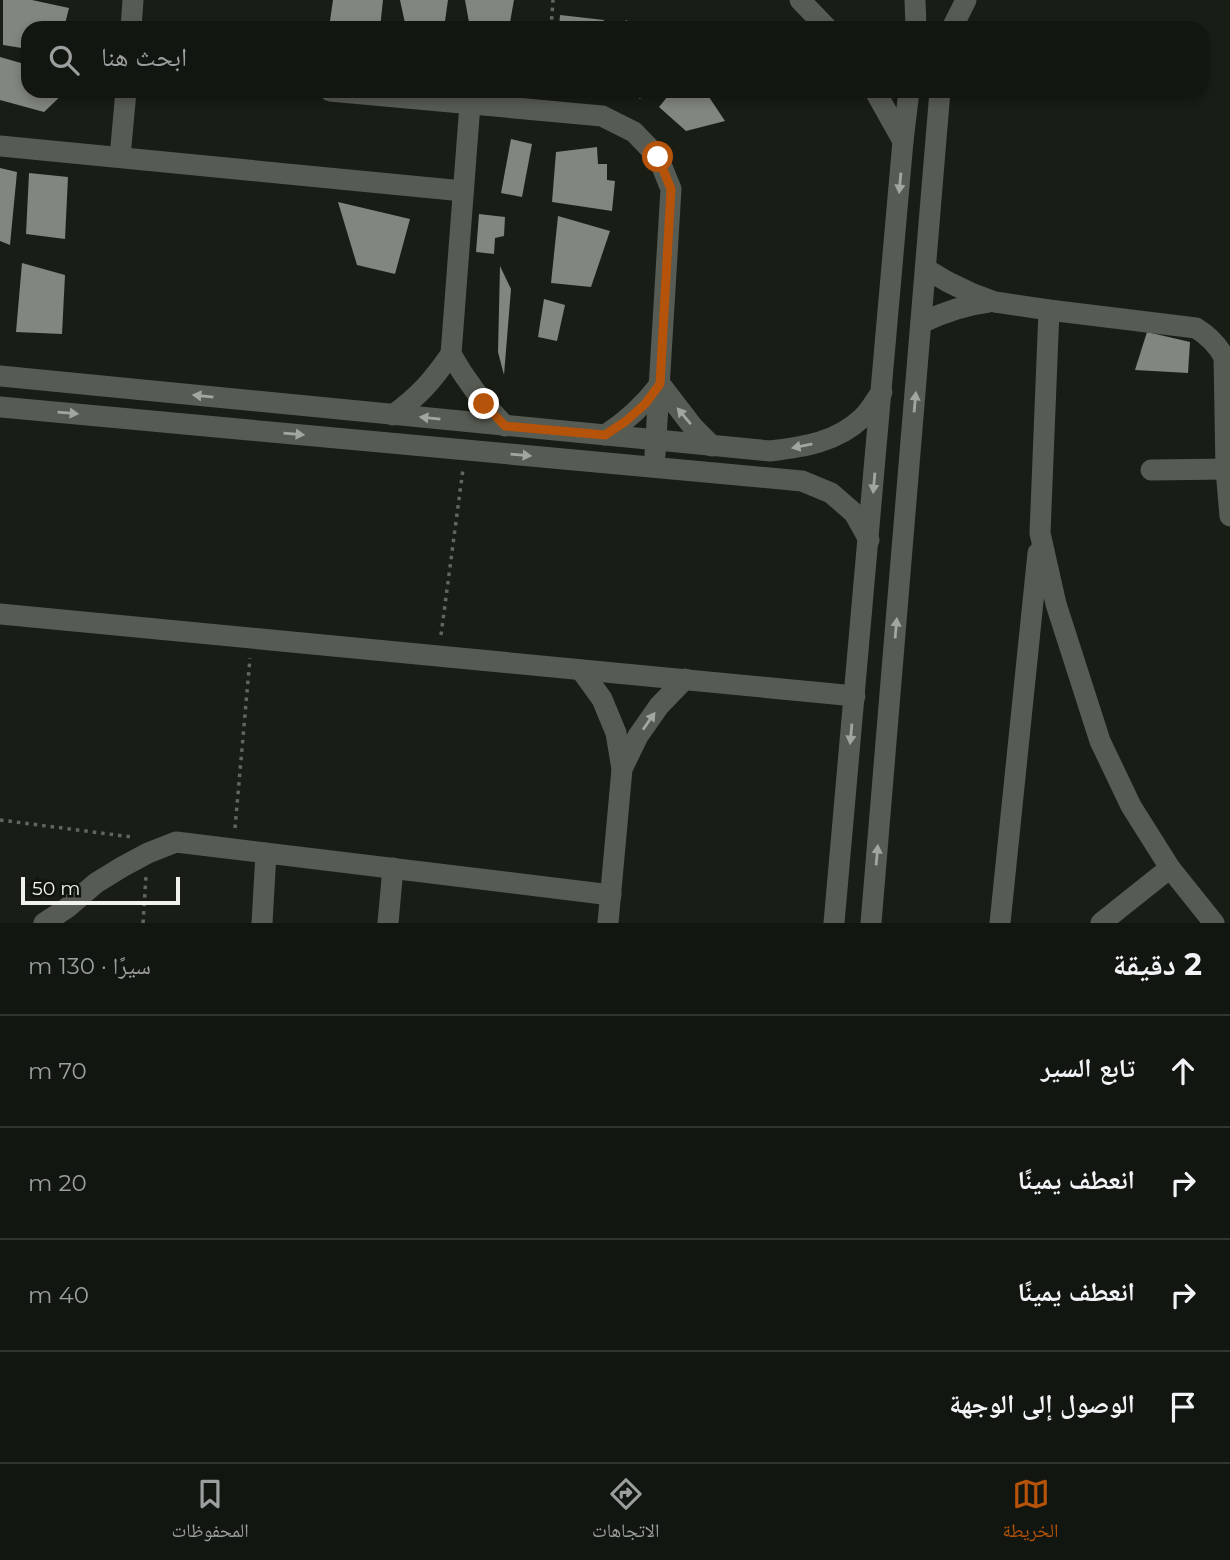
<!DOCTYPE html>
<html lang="ar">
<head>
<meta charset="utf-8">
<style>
	:root { --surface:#121610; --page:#1b1f19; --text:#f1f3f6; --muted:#9c9f9f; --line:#313530; --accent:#b45309 }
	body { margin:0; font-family:Montserrat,"Noto Naskh Arabic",sans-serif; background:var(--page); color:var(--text); direction:rtl }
	.scale { position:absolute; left:21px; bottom:18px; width:159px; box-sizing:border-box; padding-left:7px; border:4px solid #eff2ed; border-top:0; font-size:19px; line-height:24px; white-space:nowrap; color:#eff2ed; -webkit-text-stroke:5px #0f140d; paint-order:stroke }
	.stop { position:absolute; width:21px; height:21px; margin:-16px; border:5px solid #b45309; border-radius:50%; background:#fff }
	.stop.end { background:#b45309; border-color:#fff; box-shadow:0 2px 7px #0008 }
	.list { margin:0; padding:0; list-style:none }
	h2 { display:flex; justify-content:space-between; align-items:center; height:91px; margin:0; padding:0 28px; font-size:30px }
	h2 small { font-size:23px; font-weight:400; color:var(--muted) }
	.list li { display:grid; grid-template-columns:46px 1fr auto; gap:21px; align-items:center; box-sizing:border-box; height:112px; padding:0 28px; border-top:2px solid var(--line) }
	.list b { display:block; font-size:26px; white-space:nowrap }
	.list em { font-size:23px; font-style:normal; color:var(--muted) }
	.icon { flex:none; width:38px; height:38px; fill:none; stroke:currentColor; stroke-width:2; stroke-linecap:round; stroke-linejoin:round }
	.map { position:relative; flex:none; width:1230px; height:923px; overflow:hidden; direction:ltr }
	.search { position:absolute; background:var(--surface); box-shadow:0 4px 10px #0003; left:21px; right:21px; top:21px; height:77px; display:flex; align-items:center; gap:18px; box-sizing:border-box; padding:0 24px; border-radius:21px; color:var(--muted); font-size:26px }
	.sheet { height:539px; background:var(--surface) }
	nav { display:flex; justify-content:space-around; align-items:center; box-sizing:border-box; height:98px; border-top:2px solid var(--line); background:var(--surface); font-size:19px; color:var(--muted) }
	nav a { display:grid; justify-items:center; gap:4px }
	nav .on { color:var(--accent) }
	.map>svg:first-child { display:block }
	.building { fill:#81867e }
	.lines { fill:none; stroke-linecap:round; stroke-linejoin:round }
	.path { stroke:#61665f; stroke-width:3.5; stroke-dasharray:3.5 5; stroke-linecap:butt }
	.minor { stroke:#565b53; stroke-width:21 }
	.oneway { fill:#a2a6a0 }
	.route { stroke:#b45309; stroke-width:9 }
</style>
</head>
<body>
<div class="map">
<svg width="1230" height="923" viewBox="0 0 1230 923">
	<rect width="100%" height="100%" fill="#181d16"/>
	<g class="building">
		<polygon points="3,0 32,0 69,8 64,28 28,28 28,49 3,45"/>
		<polygon points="333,0 383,0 380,28 329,28"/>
		<polygon points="400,0 448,0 444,28 406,28"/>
		<polygon points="465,0 514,0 509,28 470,28"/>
		<polygon points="560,15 604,20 602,28 559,28"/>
		<polygon points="626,20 640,28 623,28"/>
		<polygon points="0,57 28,65 28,91 66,91 44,112 0,100"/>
		<polygon points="630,91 646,91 640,99"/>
		<polygon points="672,91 705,91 725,121 686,131 659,107"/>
		<polygon points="511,139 532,144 522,197 501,193"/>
		<polygon points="597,147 598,164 607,164 607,180 615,181 612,211 552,202 556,152"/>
		<polygon points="0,168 17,172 10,245 0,241"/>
		<polygon points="29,173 68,177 65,239 26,234"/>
		<polygon points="338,202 410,219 395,274 357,265"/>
		<polygon points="479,214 505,217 504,236 495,238 494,254 476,252"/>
		<polygon points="558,216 610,231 591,287 551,283"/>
		<polygon points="22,263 65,275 62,334 16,332"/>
		<polygon points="500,266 511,289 504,375 498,352"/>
		<polygon points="544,299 565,305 557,341 538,337"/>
		<polygon points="1147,332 1190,342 1188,373 1135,370"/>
	</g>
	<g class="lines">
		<g class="path">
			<polyline points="551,28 553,0"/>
			<polyline points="441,635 463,469"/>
			<polyline points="0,820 132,837"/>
			<polyline points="235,828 250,658"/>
			<polyline points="143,923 146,876"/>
		</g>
		<g class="minor">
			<polyline points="800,0 827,28"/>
			<polyline points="915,0 916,28"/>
			<polyline points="131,28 133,0"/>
			<polyline points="952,28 966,0"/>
			<polyline points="330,91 602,116 634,132 658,157 671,189 655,455"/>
			<polyline points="875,91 903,141"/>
			<polyline points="0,146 463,191"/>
			<polyline points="120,157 126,91"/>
			<path d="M 926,269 L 948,282 L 971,293 L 995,302 L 1049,310 L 1196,328 C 1209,336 1217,344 1224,357 L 1226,469 L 1230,516"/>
			<polyline points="1049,310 1040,533 1056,604 1100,741 1131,806 1170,868 1214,923"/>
			<path d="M 921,323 C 944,312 964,305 989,302"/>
			<path d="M 451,354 C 466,381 483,403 505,426"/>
			<path d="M 0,376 L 770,451 C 804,447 837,442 862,418 C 870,411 875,400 882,392"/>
			<polyline points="0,407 802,481 831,493 854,513 869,540"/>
			<path d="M 393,415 C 420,395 432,381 451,354 L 470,104"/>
			<path d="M 605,435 C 627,421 644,405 660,384 L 693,427 L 712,446"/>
			<polyline points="1151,470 1230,469"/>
			<polyline points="0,614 855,696"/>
			<polyline points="581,670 602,699 616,733 622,769 608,923"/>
			<polyline points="622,769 638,736 659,706 685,679"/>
			<polyline points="44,923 67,908 96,883 122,867 148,853 176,842 611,895"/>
			<polyline points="262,923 266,853"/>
			<polyline points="388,923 393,868"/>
			<polyline points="834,923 903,141 909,91"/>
			<polyline points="871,923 940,91"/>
			<polyline points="1000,923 1038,553"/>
			<polyline points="1101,923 1170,868"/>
		</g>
	</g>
	<defs><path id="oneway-solid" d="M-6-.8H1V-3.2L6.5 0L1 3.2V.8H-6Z" transform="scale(1.75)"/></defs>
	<g class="oneway">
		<use href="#oneway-solid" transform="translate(900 183) rotate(95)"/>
		<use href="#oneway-solid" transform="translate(203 396) rotate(-174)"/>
		<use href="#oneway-solid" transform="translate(915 402) rotate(-85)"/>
		<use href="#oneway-solid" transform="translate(68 413) rotate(5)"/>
		<use href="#oneway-solid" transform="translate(684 416) rotate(-130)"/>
		<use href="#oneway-solid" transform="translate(430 418) rotate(-174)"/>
		<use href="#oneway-solid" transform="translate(294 434) rotate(5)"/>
		<use href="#oneway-solid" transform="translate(802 446) rotate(169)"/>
		<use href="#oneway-solid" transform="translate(521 455) rotate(5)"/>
		<use href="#oneway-solid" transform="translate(874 483) rotate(95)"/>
		<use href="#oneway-solid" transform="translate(896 628) rotate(-85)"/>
		<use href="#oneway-solid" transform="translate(649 721) rotate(-55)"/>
		<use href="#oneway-solid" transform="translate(851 734) rotate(95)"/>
		<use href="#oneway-solid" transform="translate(877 855) rotate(-85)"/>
	</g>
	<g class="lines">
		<polyline class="route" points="484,404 505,426 605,435 626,421 645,404 660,384 671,189 658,157"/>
	</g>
</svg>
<div class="scale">50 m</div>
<div class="stop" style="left:658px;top:157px"></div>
<div class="stop end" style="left:484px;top:404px"></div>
<div class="search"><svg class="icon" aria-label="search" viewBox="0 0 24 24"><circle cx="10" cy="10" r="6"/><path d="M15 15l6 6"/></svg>ابحث هنا</div>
</div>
<section class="sheet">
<h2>2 دقيقة<small>سيرًا · 130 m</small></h2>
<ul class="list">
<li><svg class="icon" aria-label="ahead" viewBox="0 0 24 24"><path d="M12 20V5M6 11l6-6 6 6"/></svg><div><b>تابع السير</b></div><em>70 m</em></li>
<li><svg class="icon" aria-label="right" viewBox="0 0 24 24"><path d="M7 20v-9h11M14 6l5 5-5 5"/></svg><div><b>انعطف يمينًا</b></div><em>20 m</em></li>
<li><svg class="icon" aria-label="right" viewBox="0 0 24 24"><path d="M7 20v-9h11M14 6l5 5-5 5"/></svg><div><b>انعطف يمينًا</b></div><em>40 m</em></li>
<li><svg class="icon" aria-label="arrive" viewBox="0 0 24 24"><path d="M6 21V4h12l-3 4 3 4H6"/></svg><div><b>الوصول إلى الوجهة</b></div></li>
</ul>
</section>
<nav>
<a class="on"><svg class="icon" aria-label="map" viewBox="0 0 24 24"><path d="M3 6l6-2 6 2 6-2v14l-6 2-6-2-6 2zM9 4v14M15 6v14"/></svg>الخريطة</a>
<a><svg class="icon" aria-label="directions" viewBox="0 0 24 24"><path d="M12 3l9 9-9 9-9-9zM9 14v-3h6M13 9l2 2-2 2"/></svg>الاتجاهات</a>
<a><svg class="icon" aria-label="saved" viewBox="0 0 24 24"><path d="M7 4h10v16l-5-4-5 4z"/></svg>المحفوظات</a>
</nav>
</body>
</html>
